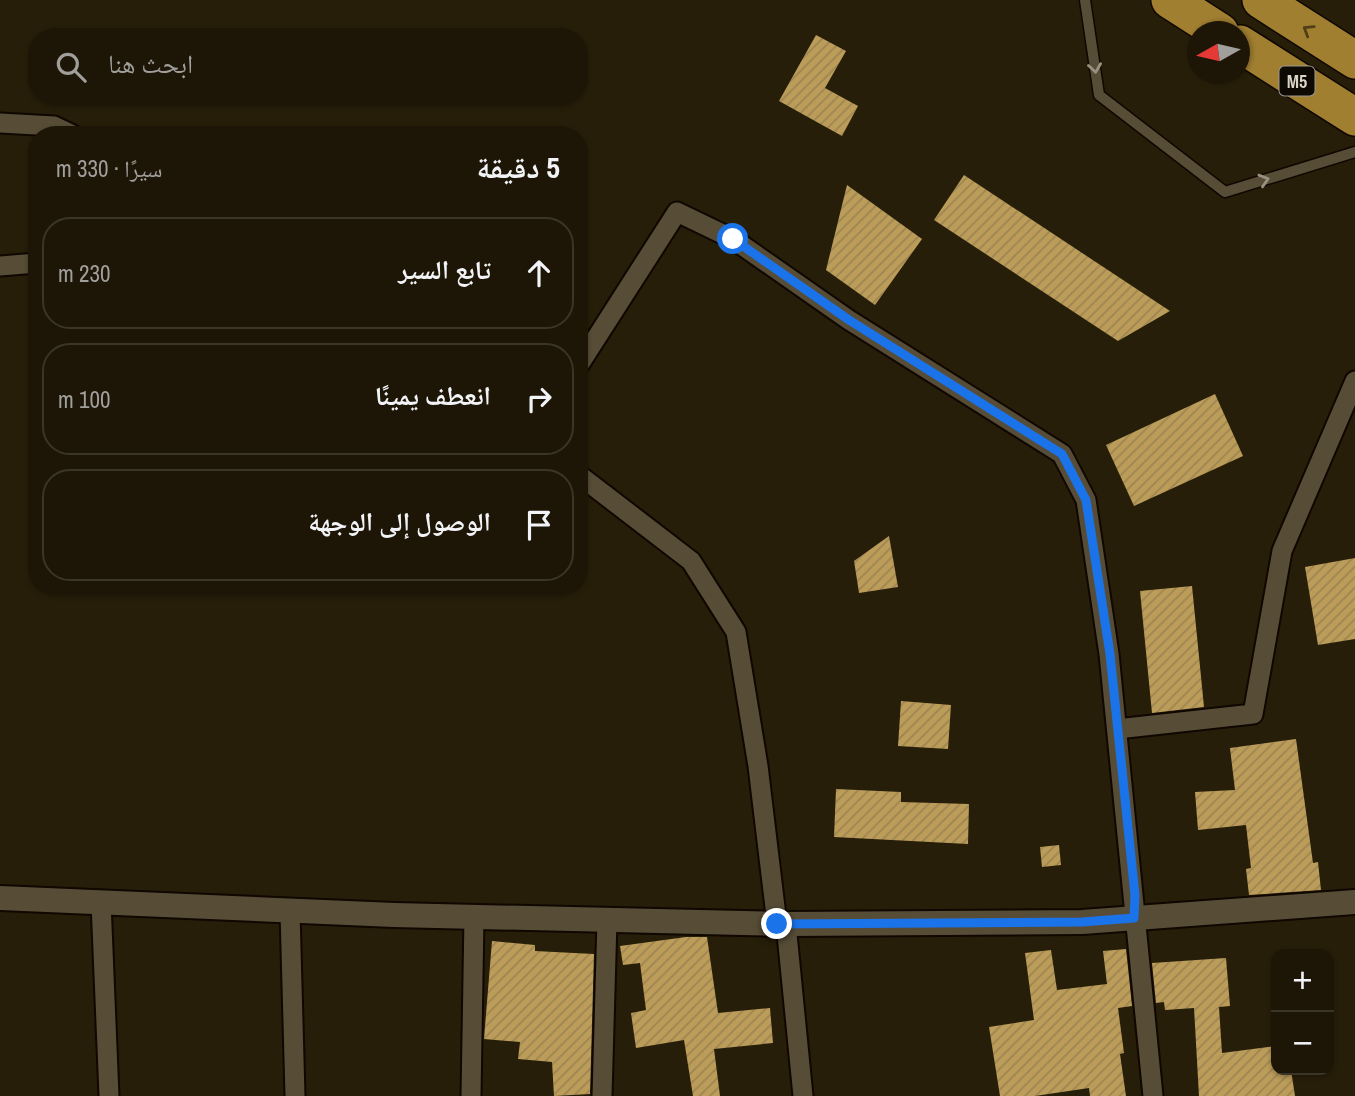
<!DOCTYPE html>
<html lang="ar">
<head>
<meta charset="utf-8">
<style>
	:root { --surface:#1d1607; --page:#2a2315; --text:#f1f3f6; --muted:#a09f9b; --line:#3b3528 }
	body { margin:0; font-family:"Archivo Narrow","Noto Naskh Arabic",sans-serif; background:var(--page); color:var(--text); direction:rtl }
	.controls { position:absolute; right:21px; bottom:21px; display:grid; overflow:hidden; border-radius:14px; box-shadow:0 2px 5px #0004 }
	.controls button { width:63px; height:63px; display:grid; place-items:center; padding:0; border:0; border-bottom:2px solid var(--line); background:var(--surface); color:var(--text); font:35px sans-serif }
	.compass { position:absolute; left:1187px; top:21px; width:63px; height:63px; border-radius:50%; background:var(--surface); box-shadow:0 2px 5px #0004; rotate:262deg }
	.stop { position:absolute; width:21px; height:21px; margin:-16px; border:5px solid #1a73e8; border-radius:50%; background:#fff }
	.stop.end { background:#1a73e8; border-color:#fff; box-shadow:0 2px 7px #0008 }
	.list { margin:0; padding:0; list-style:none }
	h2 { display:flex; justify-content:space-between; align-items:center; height:91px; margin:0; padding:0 28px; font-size:30px }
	h2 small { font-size:23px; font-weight:400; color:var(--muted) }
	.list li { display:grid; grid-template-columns:46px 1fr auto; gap:21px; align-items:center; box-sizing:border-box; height:112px; margin:0 14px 14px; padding:0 14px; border:2px solid var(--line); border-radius:28px }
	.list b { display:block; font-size:26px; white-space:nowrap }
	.list em { font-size:23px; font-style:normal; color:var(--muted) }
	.icon { flex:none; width:38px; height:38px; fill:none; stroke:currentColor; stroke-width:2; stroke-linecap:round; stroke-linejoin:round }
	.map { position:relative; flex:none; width:1355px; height:1096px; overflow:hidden; direction:ltr }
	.search { position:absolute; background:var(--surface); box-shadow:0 2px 5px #0004; left:28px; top:28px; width:560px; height:77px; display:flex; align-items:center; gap:18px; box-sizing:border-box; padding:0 24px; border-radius:28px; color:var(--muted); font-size:26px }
	.panel { position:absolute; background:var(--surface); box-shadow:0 2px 5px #0004; left:28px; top:126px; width:560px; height:469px; border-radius:28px; direction:rtl }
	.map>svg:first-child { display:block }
	.building { fill:url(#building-hatch) }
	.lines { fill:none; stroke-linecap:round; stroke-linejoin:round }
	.service-casing { stroke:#100700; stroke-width:13 }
	.minor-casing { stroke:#100700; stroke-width:23 }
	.tertiary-casing { stroke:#100700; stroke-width:28 }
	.motorway-casing { stroke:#100700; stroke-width:40 }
	.service { stroke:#574d37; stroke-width:10 }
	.minor { stroke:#574d37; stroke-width:19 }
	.tertiary { stroke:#574d37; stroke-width:24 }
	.motorway { stroke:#a17f31; stroke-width:37 }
	.oneway { stroke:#503e18 }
	.oneway2 { stroke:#999180 }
	.route { stroke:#1a73e8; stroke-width:9 }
	.labels { text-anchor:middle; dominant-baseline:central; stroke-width:7; stroke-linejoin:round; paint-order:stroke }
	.shield { fill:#0d0903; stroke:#9d988d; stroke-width:2 }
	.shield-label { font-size:18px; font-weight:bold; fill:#dbd5c8 }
</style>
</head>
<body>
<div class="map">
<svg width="1355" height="1096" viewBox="0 0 1355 1096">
	<defs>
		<pattern id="building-hatch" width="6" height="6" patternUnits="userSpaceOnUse" patternTransform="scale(1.75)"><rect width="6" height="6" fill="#bb9c59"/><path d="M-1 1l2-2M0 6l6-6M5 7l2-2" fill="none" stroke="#9d8552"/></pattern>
	</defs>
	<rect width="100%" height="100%" fill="#271e09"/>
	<g class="building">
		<polygon points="816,35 846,51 825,88 858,106 842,136 779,101"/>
		<polygon points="964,175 1170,311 1118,341 934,220"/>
		<polygon points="847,185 922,239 875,305 826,270"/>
		<polygon points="1215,394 1243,456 1134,506 1106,445"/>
		<polygon points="889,536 898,587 859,593 854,561"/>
		<polygon points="1355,558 1355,639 1318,645 1305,567"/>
		<polygon points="1192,586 1204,707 1152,713 1140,591"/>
		<polygon points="901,701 951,705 948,749 898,746"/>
		<polygon points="1296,739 1313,863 1318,862 1321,890 1249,895 1246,869 1251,868 1246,825 1198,830 1195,792 1235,790 1230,748"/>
		<polygon points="836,789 901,792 901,802 969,804 968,844 834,837"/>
		<polygon points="1059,845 1061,865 1042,867 1040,847"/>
		<polygon points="686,937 707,937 718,1013 770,1008 773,1043 714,1049 720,1096 693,1096 684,1040 636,1048 631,1013 646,1010 640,963 623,965 620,946"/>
		<polygon points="492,941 535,945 535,951 594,954 590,1094 554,1096 552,1062 518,1059 520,1042 484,1039"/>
		<polygon points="1126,949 1132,1006 1118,1008 1124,1053 1120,1054 1126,1096 1090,1096 1089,1088 1035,1096 1000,1096 989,1027 1034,1020 1025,953 1051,950 1057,990 1107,984 1103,951"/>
		<polygon points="1226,958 1230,1006 1219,1007 1222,1053 1276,1046 1276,1070 1291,1070 1295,1096 1199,1096 1194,1008 1165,1010 1164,1002 1156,1003 1152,963"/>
	</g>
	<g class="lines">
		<g class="service-casing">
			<polyline id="service" points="1085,0 1099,95 1225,192 1355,152"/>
		</g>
		<g class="minor-casing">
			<g id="minor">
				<polyline points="0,123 54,126 73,135"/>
				<polyline points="0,266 37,263"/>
				<polyline points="579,365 677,212 733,239 849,320 1062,454 1086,500 1109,654 1153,1096"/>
				<polyline points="579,475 691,561 736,632 758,766 777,924"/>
				<polyline points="1117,729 1253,714 1282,551 1355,381"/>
				<polyline points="101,902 109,1096"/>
				<polyline points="290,911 295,1096"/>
				<polyline points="786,924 803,1096"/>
				<polyline points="471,1096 474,917"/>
				<polyline points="602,1096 607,920"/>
			</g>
		</g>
		<g class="tertiary-casing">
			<polyline id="tertiary" points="0,898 394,915 786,924 1082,922 1355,902"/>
		</g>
		<g class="motorway-casing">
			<g id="motorway">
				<polyline points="1170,0 1220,32"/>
				<polyline points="1261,0 1355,60"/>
				<polyline points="1240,44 1355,117"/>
			</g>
		</g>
		<use href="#service" class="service"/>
		<use href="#minor" class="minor"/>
		<use href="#tertiary" class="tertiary"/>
		<use href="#motorway" class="motorway"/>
	</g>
	<defs><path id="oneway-chevron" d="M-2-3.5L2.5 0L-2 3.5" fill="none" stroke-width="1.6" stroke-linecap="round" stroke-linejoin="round" transform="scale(1.75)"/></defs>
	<use class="oneway" href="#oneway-chevron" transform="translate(1308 30) rotate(-148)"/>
	<g class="oneway2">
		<use href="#oneway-chevron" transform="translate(1095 68) rotate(82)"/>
		<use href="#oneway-chevron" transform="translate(1264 180) rotate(-17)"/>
	</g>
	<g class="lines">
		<polyline class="route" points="733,239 849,320 1062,454 1086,500 1110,654 1135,895 1134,918 1082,922 777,924"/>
	</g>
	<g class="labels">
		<rect class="shield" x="1279.5" y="66.5" width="35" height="29" rx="5"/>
		<g class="shield-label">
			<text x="1297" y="81">M5</text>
		</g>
	</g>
</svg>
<div class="controls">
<button>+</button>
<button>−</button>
</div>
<svg class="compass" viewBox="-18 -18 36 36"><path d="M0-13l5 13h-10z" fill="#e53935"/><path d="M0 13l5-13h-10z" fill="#a09f9b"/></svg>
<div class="stop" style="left:733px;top:239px"></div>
<div class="stop end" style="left:777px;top:924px"></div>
<div class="search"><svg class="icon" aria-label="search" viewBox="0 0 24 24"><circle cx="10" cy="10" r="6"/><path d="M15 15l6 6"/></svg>ابحث هنا</div>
<section class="panel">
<h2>5 دقيقة<small>سيرًا · 330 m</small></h2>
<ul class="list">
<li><svg class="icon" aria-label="ahead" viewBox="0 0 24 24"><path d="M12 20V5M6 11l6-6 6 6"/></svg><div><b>تابع السير</b></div><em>230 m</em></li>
<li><svg class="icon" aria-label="right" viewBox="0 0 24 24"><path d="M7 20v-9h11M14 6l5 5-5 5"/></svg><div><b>انعطف يمينًا</b></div><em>100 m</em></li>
<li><svg class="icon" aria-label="arrive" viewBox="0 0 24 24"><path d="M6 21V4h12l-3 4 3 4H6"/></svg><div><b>الوصول إلى الوجهة</b></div></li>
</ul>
</section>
</div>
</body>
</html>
